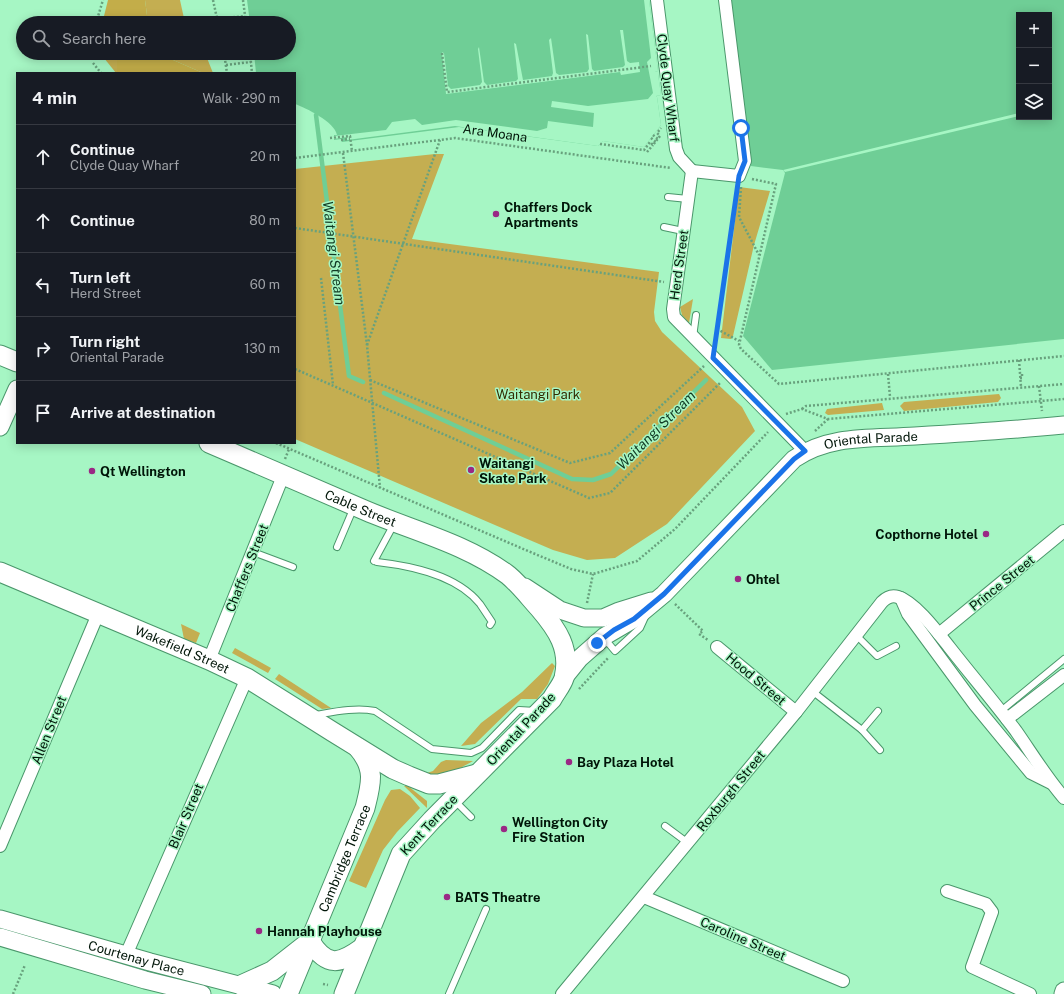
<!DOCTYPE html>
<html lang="en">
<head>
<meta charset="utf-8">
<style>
	:root { --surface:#171b24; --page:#242831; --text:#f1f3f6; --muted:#9ea1a6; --line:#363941 }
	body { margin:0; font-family:"Public Sans",sans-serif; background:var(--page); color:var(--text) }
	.controls { position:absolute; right:12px; top:12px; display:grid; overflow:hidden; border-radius:0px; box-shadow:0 2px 10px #0003 }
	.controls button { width:36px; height:36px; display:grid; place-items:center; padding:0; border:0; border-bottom:1px solid var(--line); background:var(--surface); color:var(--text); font:20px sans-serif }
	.stop { position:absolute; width:12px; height:12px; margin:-9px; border:3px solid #1a73e8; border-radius:50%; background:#fff }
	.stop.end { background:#1a73e8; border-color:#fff; box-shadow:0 1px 4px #0008 }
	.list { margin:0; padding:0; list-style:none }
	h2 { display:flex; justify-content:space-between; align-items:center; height:52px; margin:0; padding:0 16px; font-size:17px }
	h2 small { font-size:13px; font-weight:400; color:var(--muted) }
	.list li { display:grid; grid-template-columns:26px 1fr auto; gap:12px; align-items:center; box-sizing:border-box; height:64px; padding:0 16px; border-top:1px solid var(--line) }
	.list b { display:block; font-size:15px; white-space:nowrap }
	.list p { margin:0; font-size:13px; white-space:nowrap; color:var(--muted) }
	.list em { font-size:13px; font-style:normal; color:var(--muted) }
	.icon { flex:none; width:22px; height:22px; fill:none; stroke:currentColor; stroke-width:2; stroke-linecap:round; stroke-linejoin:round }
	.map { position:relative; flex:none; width:1064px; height:994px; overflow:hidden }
	.search { position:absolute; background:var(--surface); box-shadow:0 2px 10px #0003; left:16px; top:16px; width:280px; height:44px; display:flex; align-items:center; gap:10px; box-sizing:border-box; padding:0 14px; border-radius:22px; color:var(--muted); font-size:15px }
	.panel { position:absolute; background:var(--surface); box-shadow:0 2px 10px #0003; left:16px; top:72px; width:280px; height:372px; border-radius:0px }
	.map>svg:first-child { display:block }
	.green { fill:#c4ae51 }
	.forest { fill:#c3ad49 }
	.water { fill:#6fce96; fill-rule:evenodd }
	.pier { fill:#a6f6c4 }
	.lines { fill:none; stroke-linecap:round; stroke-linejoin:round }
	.stream { stroke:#6fce96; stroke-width:4.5 }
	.lane-casing { stroke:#4a976b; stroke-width:8 }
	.street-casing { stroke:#4a976b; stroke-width:14 }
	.secondary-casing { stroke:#4a976b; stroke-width:19 }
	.primary-casing { stroke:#4a976b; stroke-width:21 }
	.path { stroke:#68a17d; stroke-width:2.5; stroke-dasharray:2 2; stroke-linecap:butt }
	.lane { stroke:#fff; stroke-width:6 }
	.street { stroke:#fff; stroke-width:12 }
	.secondary { stroke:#fff; stroke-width:17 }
	.primary { stroke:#fff; stroke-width:19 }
	.route { stroke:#1a73e8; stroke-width:5 }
	.poi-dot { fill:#9a2885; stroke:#a6f6c4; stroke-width:1.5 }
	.labels { text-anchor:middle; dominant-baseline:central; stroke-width:3; stroke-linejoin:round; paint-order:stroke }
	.street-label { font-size:13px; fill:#001508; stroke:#a6f6c4 }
	.poi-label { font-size:13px; font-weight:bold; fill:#001508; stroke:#a6f6c4; text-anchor:start }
	.park-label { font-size:13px; fill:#342b00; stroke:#a6f6c4 }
	.water-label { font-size:14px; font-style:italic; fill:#113a24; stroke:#a6f6c4 }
</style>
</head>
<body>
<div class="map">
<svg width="1064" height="994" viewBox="0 0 1064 994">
	<rect width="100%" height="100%" fill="#a6f6c4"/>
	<g class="green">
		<polygon points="145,0 180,0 185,23 148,23"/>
		<polygon points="100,53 120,53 117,73 116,73"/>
		<polygon points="157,53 205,53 213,73 203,73"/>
		<polygon points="435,154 444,154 412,239 659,272 654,312 655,321 662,332 742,407 755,431 667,524 615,558 587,560 553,550 295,439 295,169"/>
		<polygon points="739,187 770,191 754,245 733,336 731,339 721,338"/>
		<polygon points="693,299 689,323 682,315 680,307"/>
		<polygon points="999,394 1001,398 998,402 904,411 900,406 904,402"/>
		<polygon points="882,403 884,410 828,415 825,413 827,409"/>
		<polygon points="181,624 200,633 196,643 184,639"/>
		<polygon points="235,648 271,668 268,673 232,653"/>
		<polygon points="552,663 555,666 548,684 537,699 521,699 475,744 461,746 481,723 522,692"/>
		<polygon points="279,674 331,708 322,709 275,679"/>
		<path d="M 446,760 L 473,761 C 456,771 440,778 421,775 L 433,771 L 441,762 Z"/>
		<polygon points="404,786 408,786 427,801 427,808"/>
		<polygon points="400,789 410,796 420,808 397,832 383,850 366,888 349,881 385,800 391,790"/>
	</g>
	<g class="forest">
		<polygon points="108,0 145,0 148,23 105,23 103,20"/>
		<polygon points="120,53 157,53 203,73 117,73 117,59"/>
	</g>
	<g class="water">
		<path d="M 247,0 L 649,0 L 658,71 L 655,72 L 655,74 L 658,74 L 661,95 L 656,96 L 657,97 L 661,125 L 644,147 L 603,141 L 598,146 L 459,127 L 342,142 L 341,139 L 334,140 L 334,135 L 337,135 C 335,122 306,108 295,104 L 295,73 L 256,73 L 254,53 L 289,53 L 289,23 L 250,23 Z"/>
		<path d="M 730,0 L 1064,0 L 1064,339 L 772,370 L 743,336 L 785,173 L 783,170 L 751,166 ZM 1019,15 L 1049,15 L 1049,117 L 1019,117 Z"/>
	</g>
	<g class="pier">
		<polygon points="644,0 649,0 658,71 655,72 655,74 658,74 661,95 656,96 657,97 661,125 644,147 603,141 598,146 455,126 347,140 347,137 334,139 334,136 386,130 392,122 415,119 422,125 456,120 537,131 547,128 548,121 593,127 594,113 551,107 552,101 588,106 648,99 653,93 647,62 651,58"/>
		<polygon points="620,30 623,30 627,61 630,63 639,62 640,72 621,75 620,72 446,94 442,52 444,53 448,86 451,89 480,85 482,82 478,49 479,47 484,82 487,85 516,81 518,79 514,43 516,44 523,80 552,76 553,73 549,40 551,38 556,73 559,75 587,72 589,69 586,34 588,35 592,69 594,71 623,67 625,65"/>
		<polygon points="1019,113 1019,116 785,172 783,170"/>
	</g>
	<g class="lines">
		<g class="stream">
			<polyline points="316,115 349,376 363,382"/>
			<polyline points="384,393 572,479 593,480 611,474 706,380"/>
		</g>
		<g class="lane-casing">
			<g id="lane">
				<polyline points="668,197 688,199"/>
				<polyline points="664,227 683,231"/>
				<polyline points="693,337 696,315"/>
				<polyline points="337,547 354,507"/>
				<polyline points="253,552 293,567"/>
				<polyline points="374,561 394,524"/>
				<path d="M 377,562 C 412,566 457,575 480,604 C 484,610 488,616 492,622 L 490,625"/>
				<polyline points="856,635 877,656 896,646"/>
				<polyline points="604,638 615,651 640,628 645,617"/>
				<polyline points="812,691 862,730 878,711"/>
				<polyline points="1001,711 1064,659"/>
				<path d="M 315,715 C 333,712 356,707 375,711 L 432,749 L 471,753 L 482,748 L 519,710 L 536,711"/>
				<polyline points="862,730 880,750"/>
				<polyline points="455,801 471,817"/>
				<polyline points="665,826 688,843"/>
				<polyline points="449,994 486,909"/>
			</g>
		</g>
		<g class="street-casing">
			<g id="street">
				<polyline points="657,0 676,149 679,157 692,171"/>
				<polyline points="692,171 673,309 674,317 805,451"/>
				<polyline points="692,171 739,176 745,161 725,0"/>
				<polyline points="901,598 908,614 975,705 1031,773 1051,783"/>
				<polyline points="939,634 1064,531"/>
				<polyline points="717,647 796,712"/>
				<polyline points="209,660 283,476"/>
				<polyline points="1007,719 1064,675"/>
				<polyline points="0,846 98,614"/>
				<polyline points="947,891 986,904 992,912 972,967 1030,994"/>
				<polyline points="644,897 843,981"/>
				<polyline points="126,955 247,678"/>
				<path d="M 562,994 L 796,712 L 882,602 C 887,597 892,595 898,597 C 916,603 938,633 950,648 C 972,676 995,703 1016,731 C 1032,754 1046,777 1064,798"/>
			</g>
		</g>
		<g class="secondary-casing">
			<g id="secondary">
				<polyline points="0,427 17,389"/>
				<polyline points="525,587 560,610 584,618 603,618 619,611 651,601"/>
				<path id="s1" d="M 563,679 L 580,658 L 605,636 L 634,619 L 664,594 L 794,459 C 830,434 873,439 915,436 C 965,433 1014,430 1064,425"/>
				<path id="s2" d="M 0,919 L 150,962 L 273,994"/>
				<polyline points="0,937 145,980 202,994"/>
				<polyline points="1063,994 1064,991"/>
			</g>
		</g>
		<g class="primary-casing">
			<g id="primary">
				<polyline points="0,355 17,362"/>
				<path id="s3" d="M 209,443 C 260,465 311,487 362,509 C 410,530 465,543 508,575 C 519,584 529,597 539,608 C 557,629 571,649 564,678 C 562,685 555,693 552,699 L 432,820 L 401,854 L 344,994"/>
				<path id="s4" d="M 0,572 L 209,660 L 247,678 L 333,732 L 393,769 L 409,776 L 429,784 L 439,784 L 477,774"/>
				<path d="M 310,941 C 327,968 340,964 362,948"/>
				<polyline points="241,985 272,971 309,942"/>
				<path id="s5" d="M 288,994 L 365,808 C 371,784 376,769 358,748"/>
			</g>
		</g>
		<g class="path">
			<polyline points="213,0 218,23"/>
			<polyline points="243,0 246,23"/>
			<polyline points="217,19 245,16"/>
			<polyline points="96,23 103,0"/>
			<polyline points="224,53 227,73"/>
			<polyline points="250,53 252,73"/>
			<polyline points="442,53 447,92 651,66"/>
			<polyline points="93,63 101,73"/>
			<polyline points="226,65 251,62"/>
			<polyline points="653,135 658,139"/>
			<polyline points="330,138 350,136 352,151"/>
			<polyline points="651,138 656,142"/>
			<polyline points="341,140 350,139"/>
			<polyline points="600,144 644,150 650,142 653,145 660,136 657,133 661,128"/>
			<polyline points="647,152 653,145"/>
			<polyline points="343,153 367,345 380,488"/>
			<polyline points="295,158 455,138 671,168"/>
			<polyline points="752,179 776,184 739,345 741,349 779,384 1064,356"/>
			<polyline points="741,187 739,217 759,255"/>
			<polyline points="295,228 664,282"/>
			<polyline points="321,278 333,385"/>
			<polyline points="717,329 739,341"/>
			<polyline points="715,341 737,188"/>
			<polyline points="367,345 440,140"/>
			<polyline points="1019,360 1021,387"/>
			<polyline points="295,369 589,498 610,493 721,382"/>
			<polyline points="888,374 890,397"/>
			<polyline points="1020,378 1022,378 1022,372"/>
			<polyline points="370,380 570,463 610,453 704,366"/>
			<polyline points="1039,386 1042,411"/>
			<polyline points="802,409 806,406 1064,384"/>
			<polyline points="786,414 802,409 828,419 1064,399"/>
			<polyline points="815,431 828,419"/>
			<polyline points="276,443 528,551 571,569 593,574 637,561 675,529 768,432"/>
			<polyline points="285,459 289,449"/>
			<polyline points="587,603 593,574"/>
			<polyline points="675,604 703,631 699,634 708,640"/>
			<polyline points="579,689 608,658"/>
			<polyline points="323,984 328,985"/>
			<polyline points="13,994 25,965"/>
		</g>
		<use href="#lane" class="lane"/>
		<use href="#street" class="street"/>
		<use href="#secondary" class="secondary"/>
		<use href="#primary" class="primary"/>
	</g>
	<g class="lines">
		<polyline class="route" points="597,643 614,630 634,619 664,594 794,459 805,451 713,358 739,176 745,161 741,128"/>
	</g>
	<g class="poi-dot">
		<circle cx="496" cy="214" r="4"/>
		<circle cx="471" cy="470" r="4"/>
		<circle cx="92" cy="471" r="4"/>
		<circle cx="986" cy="534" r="4"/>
		<circle cx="738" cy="579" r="4"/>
		<circle cx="569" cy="762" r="4"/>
		<circle cx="504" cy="829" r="4"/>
		<circle cx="447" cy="897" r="4"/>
		<circle cx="259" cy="931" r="4"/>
	</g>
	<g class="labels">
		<g class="street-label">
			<text transform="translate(668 88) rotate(83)">Clyde Quay Wharf</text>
			<text transform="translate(495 133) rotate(8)">Ara Moana</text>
			<text transform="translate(679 265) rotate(-82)">Herd Street</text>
			<text stroke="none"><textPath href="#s1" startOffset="401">Oriental Parade</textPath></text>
			<text stroke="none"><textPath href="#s3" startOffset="165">Cable Street</textPath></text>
			<text transform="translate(247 568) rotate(-68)">Chaffers Street</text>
			<text transform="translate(1002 583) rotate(-39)">Prince Street</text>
			<text stroke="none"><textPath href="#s4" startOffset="198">Wakefield Street</textPath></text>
			<text transform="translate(756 679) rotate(40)">Hood Street</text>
			<text transform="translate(521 729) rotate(-47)">Oriental Parade</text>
			<text transform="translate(49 730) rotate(-68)">Allen Street</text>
			<text transform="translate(731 791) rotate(-51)">Roxburgh Street</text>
			<text transform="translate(186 816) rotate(-67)">Blair Street</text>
			<text transform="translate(429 825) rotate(-47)">Kent Terrace</text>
			<text stroke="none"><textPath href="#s5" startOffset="147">Cambridge Terrace</textPath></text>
			<text transform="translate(743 939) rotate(23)">Caroline Street</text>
			<text stroke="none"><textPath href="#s2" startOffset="142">Courtenay Place</textPath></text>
		</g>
		<g class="poi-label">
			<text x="504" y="207">Chaffers Dock<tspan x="504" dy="15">Apartments</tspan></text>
			<text x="479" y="463">Waitangi<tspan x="479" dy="15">Skate Park</tspan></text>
			<text x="100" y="471">Qt Wellington</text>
			<text x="978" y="534" text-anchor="end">Copthorne Hotel</text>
			<text x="746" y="579">Ohtel</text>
			<text x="577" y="762">Bay Plaza Hotel</text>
			<text x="512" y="822">Wellington City<tspan x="512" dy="15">Fire Station</tspan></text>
			<text x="455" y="897">BATS Theatre</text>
			<text x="267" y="931">Hannah Playhouse</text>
		</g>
		<g class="park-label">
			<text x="538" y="394">Waitangi Park</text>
		</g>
		<g class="water-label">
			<text transform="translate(334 253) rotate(83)">Waitangi Stream</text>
			<text transform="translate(656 430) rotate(-45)">Waitangi Stream</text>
		</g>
	</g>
</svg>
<div class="controls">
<button>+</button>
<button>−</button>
<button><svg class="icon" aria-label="layers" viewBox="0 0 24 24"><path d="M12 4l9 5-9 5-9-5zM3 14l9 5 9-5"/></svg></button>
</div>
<div class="stop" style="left:741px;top:128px"></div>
<div class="stop end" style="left:597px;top:643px"></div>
<div class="search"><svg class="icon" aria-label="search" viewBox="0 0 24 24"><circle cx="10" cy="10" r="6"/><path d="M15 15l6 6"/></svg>Search here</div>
<section class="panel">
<h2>4 min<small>Walk · 290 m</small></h2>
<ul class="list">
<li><svg class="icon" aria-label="ahead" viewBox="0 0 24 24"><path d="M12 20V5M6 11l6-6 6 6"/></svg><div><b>Continue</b><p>Clyde Quay Wharf</p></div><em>20 m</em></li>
<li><svg class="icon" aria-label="ahead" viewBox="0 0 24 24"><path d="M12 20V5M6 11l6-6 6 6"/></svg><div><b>Continue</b></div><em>80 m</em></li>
<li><svg class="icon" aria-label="left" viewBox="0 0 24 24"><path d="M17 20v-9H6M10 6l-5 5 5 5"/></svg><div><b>Turn left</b><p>Herd Street</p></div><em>60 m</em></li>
<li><svg class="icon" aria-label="right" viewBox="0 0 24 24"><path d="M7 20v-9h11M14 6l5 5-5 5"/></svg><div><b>Turn right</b><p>Oriental Parade</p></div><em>130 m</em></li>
<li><svg class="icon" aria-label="arrive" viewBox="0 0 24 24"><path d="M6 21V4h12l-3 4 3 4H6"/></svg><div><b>Arrive at destination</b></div></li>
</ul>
</section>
</div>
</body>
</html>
